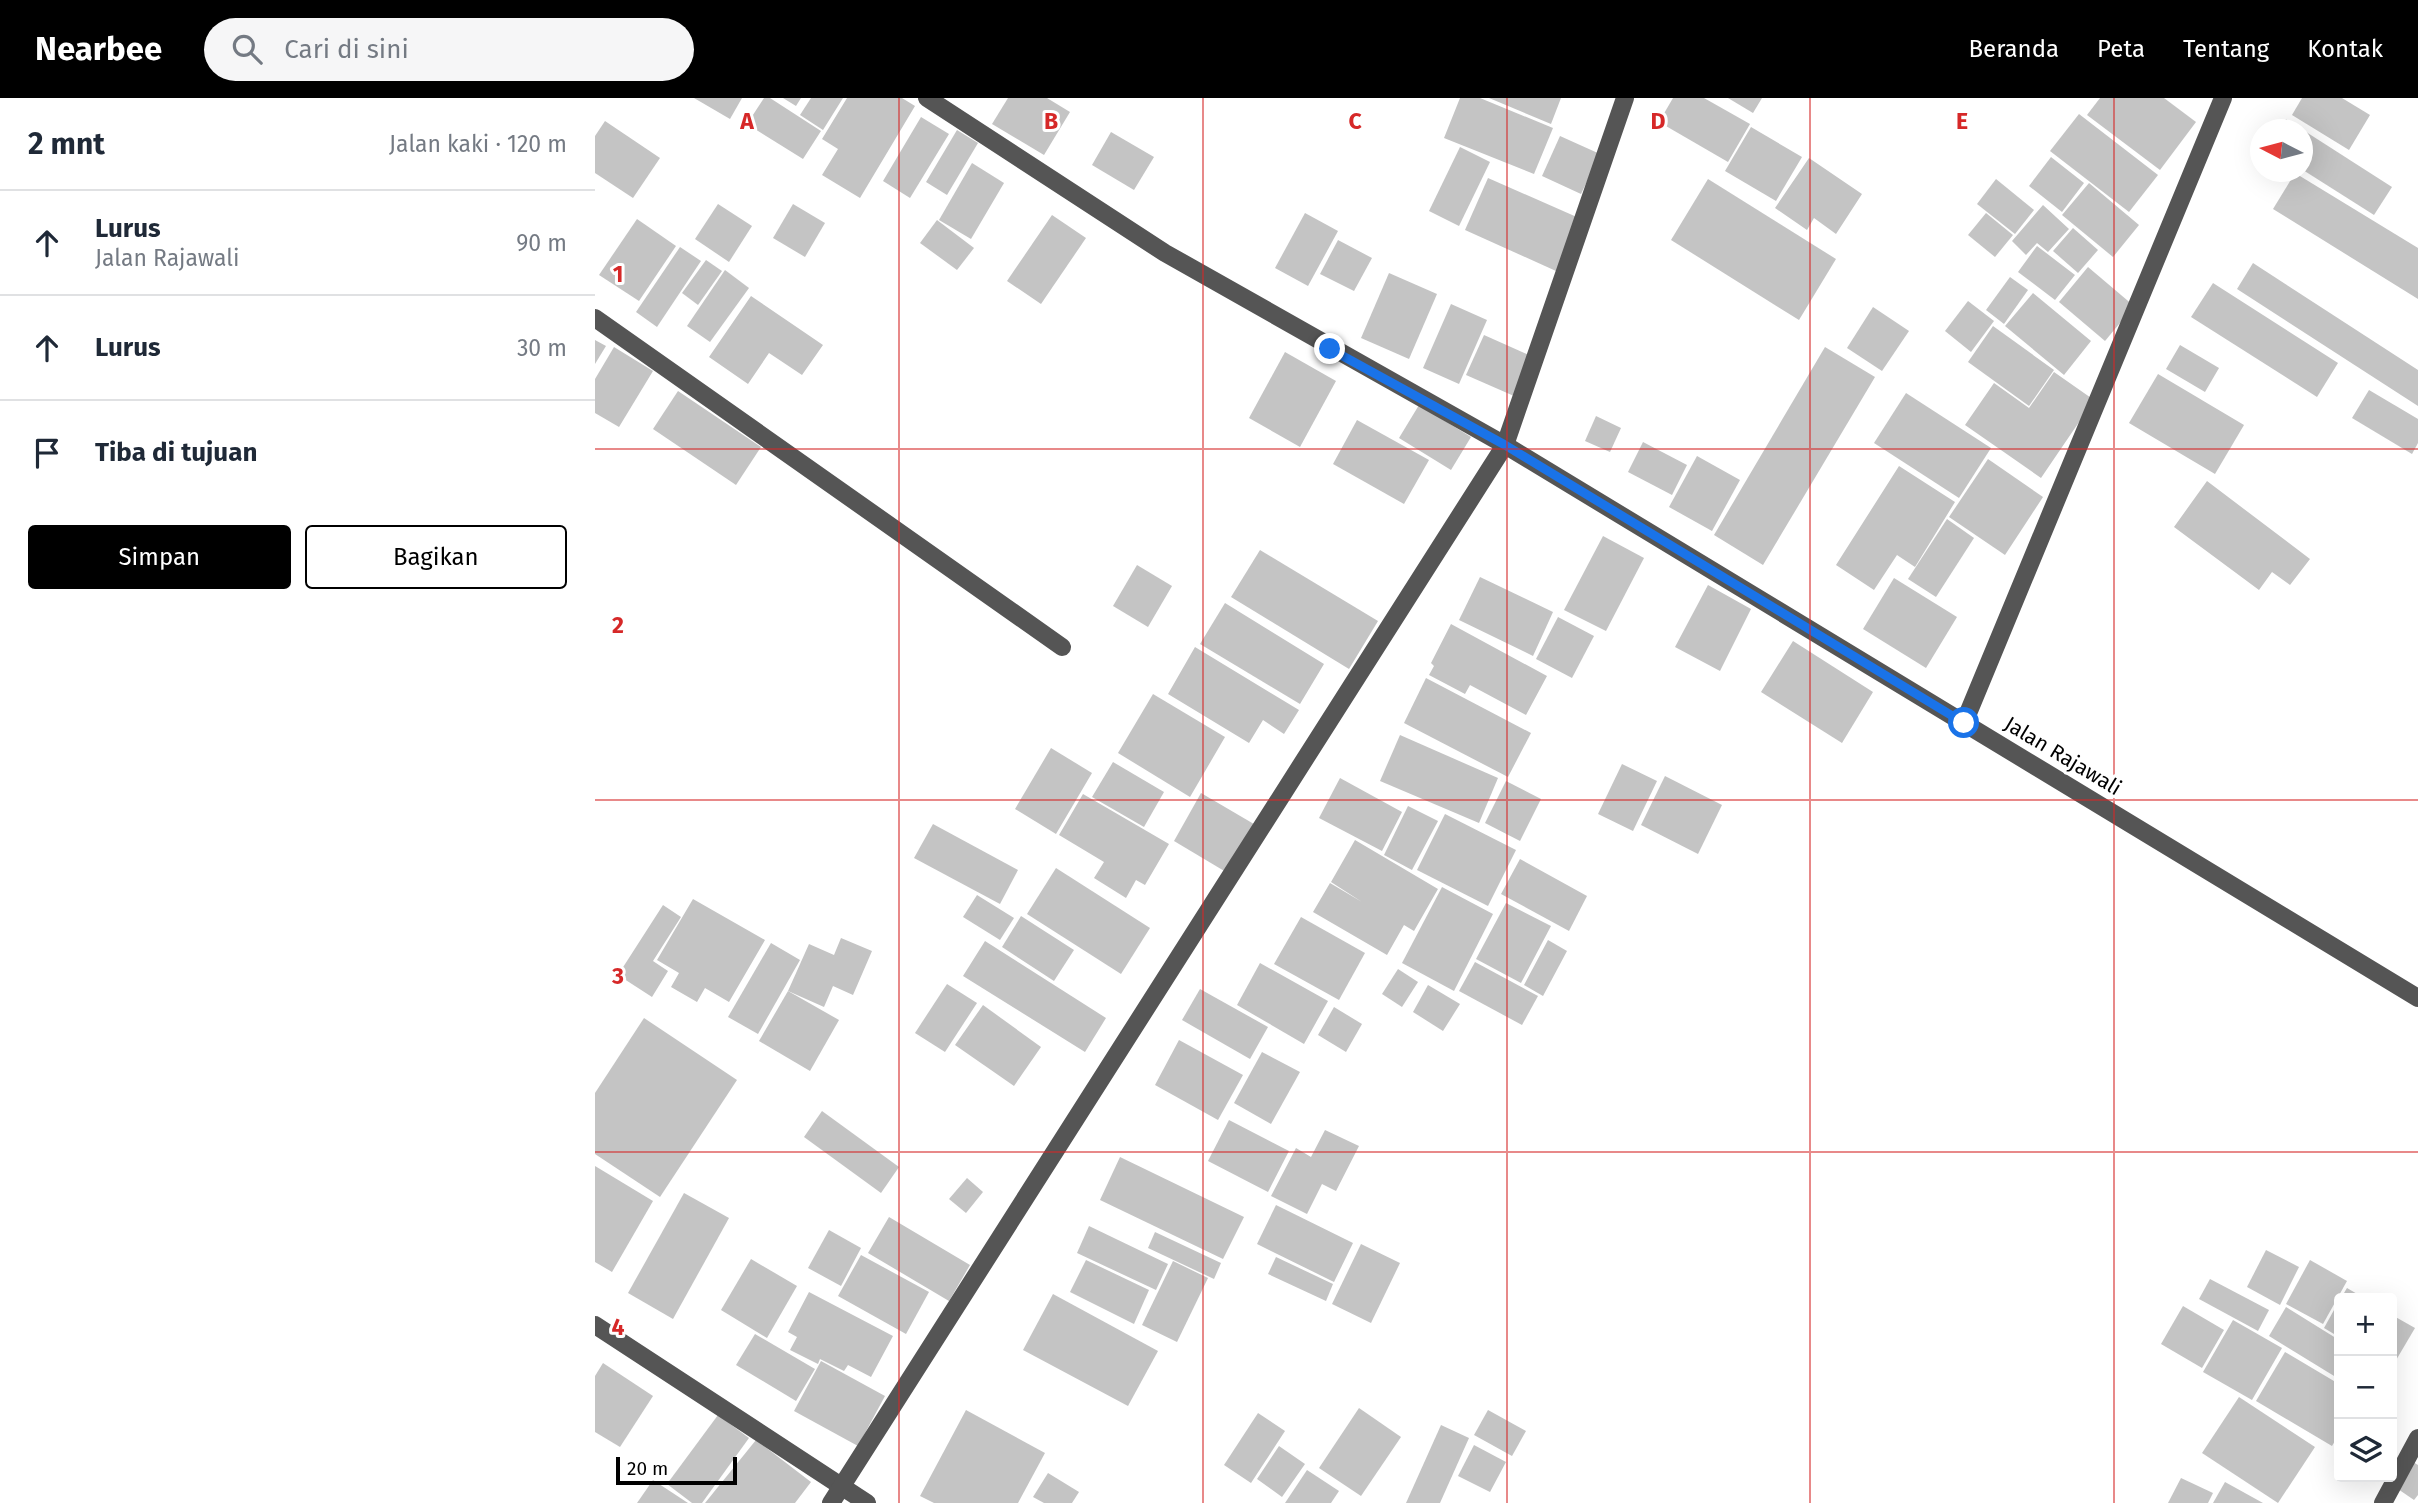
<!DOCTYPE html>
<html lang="id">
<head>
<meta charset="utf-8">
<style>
	:root { --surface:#fff; --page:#f6f6f7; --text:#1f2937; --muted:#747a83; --line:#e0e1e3; --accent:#000 }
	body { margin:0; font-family:"Fira Sans",sans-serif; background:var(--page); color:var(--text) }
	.controls { position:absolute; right:21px; bottom:21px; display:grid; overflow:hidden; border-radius:7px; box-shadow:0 7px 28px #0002 }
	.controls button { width:63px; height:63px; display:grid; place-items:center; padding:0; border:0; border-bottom:2px solid var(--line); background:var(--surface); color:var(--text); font:35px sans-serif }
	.compass { position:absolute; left:1655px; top:21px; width:63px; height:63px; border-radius:50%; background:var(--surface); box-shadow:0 7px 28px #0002; rotate:276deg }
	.scale { position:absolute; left:21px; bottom:18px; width:121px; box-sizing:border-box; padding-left:7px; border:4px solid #000; border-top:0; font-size:19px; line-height:24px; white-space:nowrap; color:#000; -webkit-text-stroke:5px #fff; paint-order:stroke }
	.stop { position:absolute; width:21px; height:21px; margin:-16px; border:5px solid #1a73e8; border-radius:50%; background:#fff }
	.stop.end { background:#1a73e8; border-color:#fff; box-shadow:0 2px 7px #0008 }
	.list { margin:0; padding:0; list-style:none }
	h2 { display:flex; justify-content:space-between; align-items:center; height:91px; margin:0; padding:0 28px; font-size:30px }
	h2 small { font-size:23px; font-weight:400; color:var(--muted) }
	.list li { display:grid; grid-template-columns:46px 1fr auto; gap:21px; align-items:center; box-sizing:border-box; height:105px; padding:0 28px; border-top:2px solid var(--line) }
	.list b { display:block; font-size:26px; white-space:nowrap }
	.list p { margin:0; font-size:23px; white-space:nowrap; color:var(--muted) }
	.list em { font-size:23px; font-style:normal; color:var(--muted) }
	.actions { display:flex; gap:14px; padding:21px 28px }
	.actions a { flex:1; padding:16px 0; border:2px solid var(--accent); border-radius:7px; text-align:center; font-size:24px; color:var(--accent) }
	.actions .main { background:var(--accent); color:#fff }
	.icon { flex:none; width:38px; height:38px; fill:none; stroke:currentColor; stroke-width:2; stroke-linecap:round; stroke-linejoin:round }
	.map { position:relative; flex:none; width:1823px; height:1405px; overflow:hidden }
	header { display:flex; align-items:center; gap:42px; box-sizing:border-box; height:98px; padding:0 35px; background:var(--accent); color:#fff }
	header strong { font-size:33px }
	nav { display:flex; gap:38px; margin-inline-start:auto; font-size:24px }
	.search { width:490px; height:63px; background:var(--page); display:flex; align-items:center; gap:18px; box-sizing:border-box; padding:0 24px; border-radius:38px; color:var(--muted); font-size:26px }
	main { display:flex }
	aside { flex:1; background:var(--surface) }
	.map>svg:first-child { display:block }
	.building { fill:#c4c4c4 }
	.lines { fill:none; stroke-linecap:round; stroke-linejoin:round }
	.minor { stroke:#555; stroke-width:18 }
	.route { stroke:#1a73e8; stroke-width:9 }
	.grid { fill:none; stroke:#d62828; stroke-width:2; stroke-opacity:0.55 }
	.labels { text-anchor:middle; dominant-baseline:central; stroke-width:6; stroke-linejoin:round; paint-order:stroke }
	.street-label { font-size:21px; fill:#000; stroke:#fff }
	.grid-label { font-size:23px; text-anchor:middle; font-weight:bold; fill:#d62828; stroke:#fff; stroke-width:6; stroke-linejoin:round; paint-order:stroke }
</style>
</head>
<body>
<header>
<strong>Nearbee</strong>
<div class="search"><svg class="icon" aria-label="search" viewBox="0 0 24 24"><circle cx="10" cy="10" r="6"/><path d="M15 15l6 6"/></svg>Cari di sini</div>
<nav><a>Beranda</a><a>Peta</a><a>Tentang</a><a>Kontak</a></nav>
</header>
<main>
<aside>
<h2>2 mnt<small>Jalan kaki · 120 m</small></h2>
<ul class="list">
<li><svg class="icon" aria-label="ahead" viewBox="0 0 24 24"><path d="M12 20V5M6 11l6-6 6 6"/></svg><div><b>Lurus</b><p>Jalan Rajawali</p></div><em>90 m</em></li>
<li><svg class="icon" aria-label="ahead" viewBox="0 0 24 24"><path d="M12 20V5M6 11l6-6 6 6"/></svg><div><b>Lurus</b></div><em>30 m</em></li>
<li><svg class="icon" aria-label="arrive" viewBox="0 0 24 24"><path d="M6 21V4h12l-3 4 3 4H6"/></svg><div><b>Tiba di tujuan</b></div></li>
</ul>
<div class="actions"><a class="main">Simpan</a><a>Bagikan</a></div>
</aside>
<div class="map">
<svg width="1823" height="1405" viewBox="0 0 1823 1405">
	<rect width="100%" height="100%" fill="#fff"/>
	<g class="building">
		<polygon points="99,0 147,0 135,21"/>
		<polygon points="169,0 175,0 226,33 208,61 152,26"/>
		<polygon points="188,0 206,0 201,8"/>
		<polygon points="216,0 248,0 228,32 205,17"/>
		<polygon points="252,0 307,0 320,8 265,100 227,77 243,51 227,41"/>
		<polygon points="413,0 452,0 475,14 449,57 397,26"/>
		<polygon points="865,0 885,0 958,30 939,76 849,40"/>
		<polygon points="894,0 966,0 956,26"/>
		<polygon points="1078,0 1109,0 1155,26 1133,64 1064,24"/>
		<polygon points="1133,0 1167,0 1158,15"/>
		<polygon points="1505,0 1569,0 1601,24 1565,72 1492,17"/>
		<polygon points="1707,0 1747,0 1775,17 1754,52 1697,17"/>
		<polygon points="1484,16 1563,77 1534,114 1455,53"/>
		<polygon points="326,19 354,36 315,100 288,83"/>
		<polygon points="1691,21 1707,32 1684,32"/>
		<polygon points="10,23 65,60 38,100 0,75 0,38"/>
		<polygon points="1156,29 1207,59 1181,103 1130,73"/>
		<polygon points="362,32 383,45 352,97 331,84"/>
		<polygon points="1708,32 1797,89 1779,117 1708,72"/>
		<polygon points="516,34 559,59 539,92 497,67"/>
		<polygon points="965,38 1005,56 986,96 947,78"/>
		<polygon points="865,49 895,64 864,128 834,113"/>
		<polygon points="1456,59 1489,85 1467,114 1434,88"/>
		<polygon points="1214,60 1267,96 1241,136 1219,120 1212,132 1180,110"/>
		<polygon points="377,65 409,85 376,141 344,122"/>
		<polygon points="1700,75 1823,150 1823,201 1678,111"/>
		<polygon points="893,80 984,120 961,173 870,132"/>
		<polygon points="1113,81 1241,161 1204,222 1076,142"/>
		<polygon points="1401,81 1439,112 1420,136 1382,106"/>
		<polygon points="1494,85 1544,127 1518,159 1467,117"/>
		<polygon points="123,106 157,128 134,164 100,141"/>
		<polygon points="198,106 230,125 210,159 178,140"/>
		<polygon points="1448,107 1474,131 1453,154 1442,145 1431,157 1417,143"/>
		<polygon points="710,115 743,133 713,188 680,170"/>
		<polygon points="1391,115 1418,137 1400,159 1373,137"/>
		<polygon points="457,117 491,140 446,206 412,183"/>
		<polygon points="42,121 81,148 44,203 4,177"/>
		<polygon points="342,122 379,150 362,172 325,145"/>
		<polygon points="1478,130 1503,152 1483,175 1458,153"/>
		<polygon points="743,142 777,160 759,193 725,176"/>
		<polygon points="1442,148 1480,177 1460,202 1423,174"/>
		<polygon points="85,149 106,163 62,229 41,214"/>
		<polygon points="111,162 127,173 103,207 87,195"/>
		<polygon points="1658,165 1823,272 1823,308 1642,191"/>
		<polygon points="1493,169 1539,208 1510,243 1464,204"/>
		<polygon points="130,172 154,190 115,244 92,228"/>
		<polygon points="794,175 842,196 814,261 766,240"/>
		<polygon points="1415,179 1433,192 1409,226 1391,212"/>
		<polygon points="1618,185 1743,265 1722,299 1596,219"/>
		<polygon points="1438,195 1496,243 1469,277 1410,228"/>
		<polygon points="156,198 228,247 207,277 174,255 153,286 114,259"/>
		<polygon points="1373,203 1399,223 1376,254 1350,233"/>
		<polygon points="856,206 892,222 864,286 828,270"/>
		<polygon points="1278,209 1314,233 1287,273 1252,250"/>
		<polygon points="1398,228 1459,272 1434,308 1373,264"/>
		<polygon points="889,237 936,258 919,298 871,277"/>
		<polygon points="0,242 11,248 0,266"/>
		<polygon points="1585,247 1624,270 1610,294 1571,271"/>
		<polygon points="19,249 58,273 24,329 0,315 0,281"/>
		<polygon points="1230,249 1280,279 1168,467 1119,437"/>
		<polygon points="690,254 741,283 705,349 654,320"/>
		<polygon points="1459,274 1499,302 1446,380 1370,327 1399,285 1434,310"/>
		<polygon points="1563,276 1649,327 1620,376 1534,325"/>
		<polygon points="1774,292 1823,321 1823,345 1817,356 1757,320"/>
		<polygon points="83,293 166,349 141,387 58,331"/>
		<polygon points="1311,295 1396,350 1364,400 1279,345"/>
		<polygon points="824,307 876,339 856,372 804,340"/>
		<polygon points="1001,318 1026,330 1015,354 990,343"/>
		<polygon points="762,322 834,362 809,406 738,366"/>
		<polygon points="1048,344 1092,367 1077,397 1033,374"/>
		<polygon points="1102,358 1145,382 1117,433 1074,409"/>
		<polygon points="1393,361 1448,399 1410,457 1354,419"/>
		<polygon points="1304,368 1360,404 1320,469 1302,457 1279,492 1241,467"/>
		<polygon points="1612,383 1715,461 1695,487 1677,474 1664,492 1579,429"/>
		<polygon points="1352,421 1379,440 1341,499 1313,481"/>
		<polygon points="1008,438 1049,460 1011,533 969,512"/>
		<polygon points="665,452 783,523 754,571 636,499"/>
		<polygon points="542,467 577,488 553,529 518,508"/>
		<polygon points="885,479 958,514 938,558 864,522"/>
		<polygon points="1299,480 1362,519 1331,570 1268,531"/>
		<polygon points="1113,487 1156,511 1125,573 1080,549"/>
		<polygon points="630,505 729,566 705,606 605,546"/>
		<polygon points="963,519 999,538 977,580 941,561"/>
		<polygon points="856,526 952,578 931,617 875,587 870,596 834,577 839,568 836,565"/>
		<polygon points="1198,543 1278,594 1247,645 1166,594"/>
		<polygon points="600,549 704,612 689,636 668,622 654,645 573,596"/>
		<polygon points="831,580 936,635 913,679 809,625"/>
		<polygon points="558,596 630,639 595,699 523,655"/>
		<polygon points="805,637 903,680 884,725 785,683"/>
		<polygon points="456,650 497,675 461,736 420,711"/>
		<polygon points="518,664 569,694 549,729 497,699"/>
		<polygon points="1027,666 1062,683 1038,733 1003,716"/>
		<polygon points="1070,678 1127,707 1103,756 1046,727"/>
		<polygon points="745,680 807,714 787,753 724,720"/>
		<polygon points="911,683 946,701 925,743 890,725"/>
		<polygon points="606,695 664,729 636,777 579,743"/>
		<polygon points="488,696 574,746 550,787 541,782 531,800 499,780 509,764 464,737"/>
		<polygon points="813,708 843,723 817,772 789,757"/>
		<polygon points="850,716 921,752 893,808 822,772"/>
		<polygon points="338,726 423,772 405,806 319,760"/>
		<polygon points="760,742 843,791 819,833 809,827 792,857 718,814 735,785 767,804 736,784"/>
		<polygon points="925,761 992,798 974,833 906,796"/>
		<polygon points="461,770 555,830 526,876 432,816"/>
		<polygon points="847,789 898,816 859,893 807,865"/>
		<polygon points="382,797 419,820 405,842 368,819"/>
		<polygon points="98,801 170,842 134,904 110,890 102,904 76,889 84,875 62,862"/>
		<polygon points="911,805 956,828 926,885 881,861"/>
		<polygon points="68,807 86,819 58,863 73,873 57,899 23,877"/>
		<polygon points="426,818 479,852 459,883 407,849"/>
		<polygon points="706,819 770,855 744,902 679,866"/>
		<polygon points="246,840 277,853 258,897 238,888 229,909 193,893 214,846 239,857"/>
		<polygon points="953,842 972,853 948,898 929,887"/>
		<polygon points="390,843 511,920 490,954 368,878"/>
		<polygon points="176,845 205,862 163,936 133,919"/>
		<polygon points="880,864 943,898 927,927 864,893"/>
		<polygon points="665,865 733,903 709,946 642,907"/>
		<polygon points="803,871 823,884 807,909 787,896"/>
		<polygon points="352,886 382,905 350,954 320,935"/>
		<polygon points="833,887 865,906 848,933 818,914"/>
		<polygon points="605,891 673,929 655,961 587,922"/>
		<polygon points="193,893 244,922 215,973 164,943"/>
		<polygon points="388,907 446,949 419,988 360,947"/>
		<polygon points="739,909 767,926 751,954 723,937"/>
		<polygon points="49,920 142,982 65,1099 0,1056 0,995"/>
		<polygon points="584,942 648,977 623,1022 560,987"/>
		<polygon points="667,954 705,974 676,1026 639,1005"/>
		<polygon points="227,1013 304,1069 286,1095 209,1039"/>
		<polygon points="634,1022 694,1053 673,1094 613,1063"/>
		<polygon points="730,1032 764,1048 741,1093 727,1086 712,1116 676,1098 701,1050 716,1059"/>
		<polygon points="525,1059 649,1119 628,1161 505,1102"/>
		<polygon points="0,1068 58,1103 17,1174 0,1164"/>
		<polygon points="372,1080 388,1094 371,1115 354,1101"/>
		<polygon points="89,1095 134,1120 78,1221 33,1195"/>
		<polygon points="681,1107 758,1145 739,1184 662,1146"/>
		<polygon points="294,1119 375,1167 354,1203 273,1155"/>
		<polygon points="494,1128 573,1166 561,1192 482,1155"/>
		<polygon points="234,1132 266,1150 246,1188 213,1170"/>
		<polygon points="560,1134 626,1165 619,1181 553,1150"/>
		<polygon points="766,1146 805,1165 776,1225 737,1206"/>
		<polygon points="1671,1152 1704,1169 1685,1207 1652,1189"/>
		<polygon points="266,1157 334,1194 311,1236 243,1198"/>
		<polygon points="681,1159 738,1186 731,1203 673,1176"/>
		<polygon points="156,1161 202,1188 172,1240 126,1212"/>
		<polygon points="491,1162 554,1192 539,1226 475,1194"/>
		<polygon points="1715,1162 1752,1183 1728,1226 1691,1206"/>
		<polygon points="578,1163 613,1180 582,1244 547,1227"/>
		<polygon points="1615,1181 1674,1212 1663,1233 1604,1201"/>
		<polygon points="1752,1190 1769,1200 1746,1200"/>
		<polygon points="214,1194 298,1238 276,1279 253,1267 249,1273 225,1261 223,1266 195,1252 202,1239 193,1234"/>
		<polygon points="458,1196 563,1253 533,1308 428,1252"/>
		<polygon points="1744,1203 1744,1239 1729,1230"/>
		<polygon points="1588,1208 1629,1232 1607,1270 1566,1246"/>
		<polygon points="1691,1209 1744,1242 1744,1281 1674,1238"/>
		<polygon points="1797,1217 1820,1230 1797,1269"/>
		<polygon points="1638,1222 1687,1250 1657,1302 1608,1274"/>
		<polygon points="160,1236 220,1271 201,1303 141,1267"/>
		<polygon points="1690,1254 1744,1286 1744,1336 1737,1348 1661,1303"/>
		<polygon points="226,1263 290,1298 263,1348 199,1313"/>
		<polygon points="8,1265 58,1298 25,1349 0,1334 0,1278"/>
		<polygon points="1644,1299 1720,1349 1683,1405 1607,1355"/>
		<polygon points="764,1310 806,1339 766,1398 724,1370"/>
		<polygon points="371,1312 450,1355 423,1405 339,1405 325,1398"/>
		<polygon points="893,1312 931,1333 917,1358 879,1337"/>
		<polygon points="663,1315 690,1333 656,1385 629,1367"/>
		<polygon points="123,1317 154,1340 107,1405 97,1405 72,1386"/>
		<polygon points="846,1327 874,1340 845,1405 811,1405"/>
		<polygon points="161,1342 216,1384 200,1405 110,1405"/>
		<polygon points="879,1347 911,1364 895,1394 863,1378"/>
		<polygon points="684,1348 710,1366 687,1399 662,1381"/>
		<polygon points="1818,1364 1823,1367 1823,1397 1819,1402 1800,1389"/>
		<polygon points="712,1372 744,1393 736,1405 690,1405"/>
		<polygon points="453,1375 484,1394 477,1405 449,1405 438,1399"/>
		<polygon points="1586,1380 1618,1395 1613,1405 1573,1405"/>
		<polygon points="58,1382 93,1405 42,1405"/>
		<polygon points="1630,1384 1668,1405 1618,1405"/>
	</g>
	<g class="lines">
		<g class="minor">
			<polyline points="332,0 570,155 910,347 1823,900"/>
			<polyline points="0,220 467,549"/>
			<polyline points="1369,625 1628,0"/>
			<polyline points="0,1227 272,1405"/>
			<polyline points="236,1405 910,347 1030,0"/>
			<polyline points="1788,1405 1823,1340"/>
		</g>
	</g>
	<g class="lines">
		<polyline class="route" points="735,251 910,347 1369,625"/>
	</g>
	<path class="grid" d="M 304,0 L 304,1405M 608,0 L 608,1405M 912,0 L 912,1405M 1215,0 L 1215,1405M 1519,0 L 1519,1405M 0,351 L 1823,351M 0,702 L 1823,702M 0,1054 L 1823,1054"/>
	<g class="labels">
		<g class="street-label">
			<text transform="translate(1468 658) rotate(31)">Jalan Rajawali</text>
		</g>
	</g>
	<g class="grid-label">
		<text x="152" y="31">A</text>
		<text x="456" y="31">B</text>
		<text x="760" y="31">C</text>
		<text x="1063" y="31">D</text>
		<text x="1367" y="31">E</text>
		<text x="23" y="184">1</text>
		<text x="23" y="535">2</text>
		<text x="23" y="886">3</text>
		<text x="23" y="1237">4</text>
	</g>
</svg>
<div class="controls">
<button>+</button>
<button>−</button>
<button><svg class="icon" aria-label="layers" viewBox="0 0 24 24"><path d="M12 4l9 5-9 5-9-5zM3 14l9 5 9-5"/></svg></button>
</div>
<svg class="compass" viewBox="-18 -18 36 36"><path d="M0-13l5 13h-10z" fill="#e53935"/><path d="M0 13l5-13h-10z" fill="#747a83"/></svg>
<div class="scale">20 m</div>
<div class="stop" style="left:1369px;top:625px"></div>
<div class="stop end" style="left:735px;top:251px"></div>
</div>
</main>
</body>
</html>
